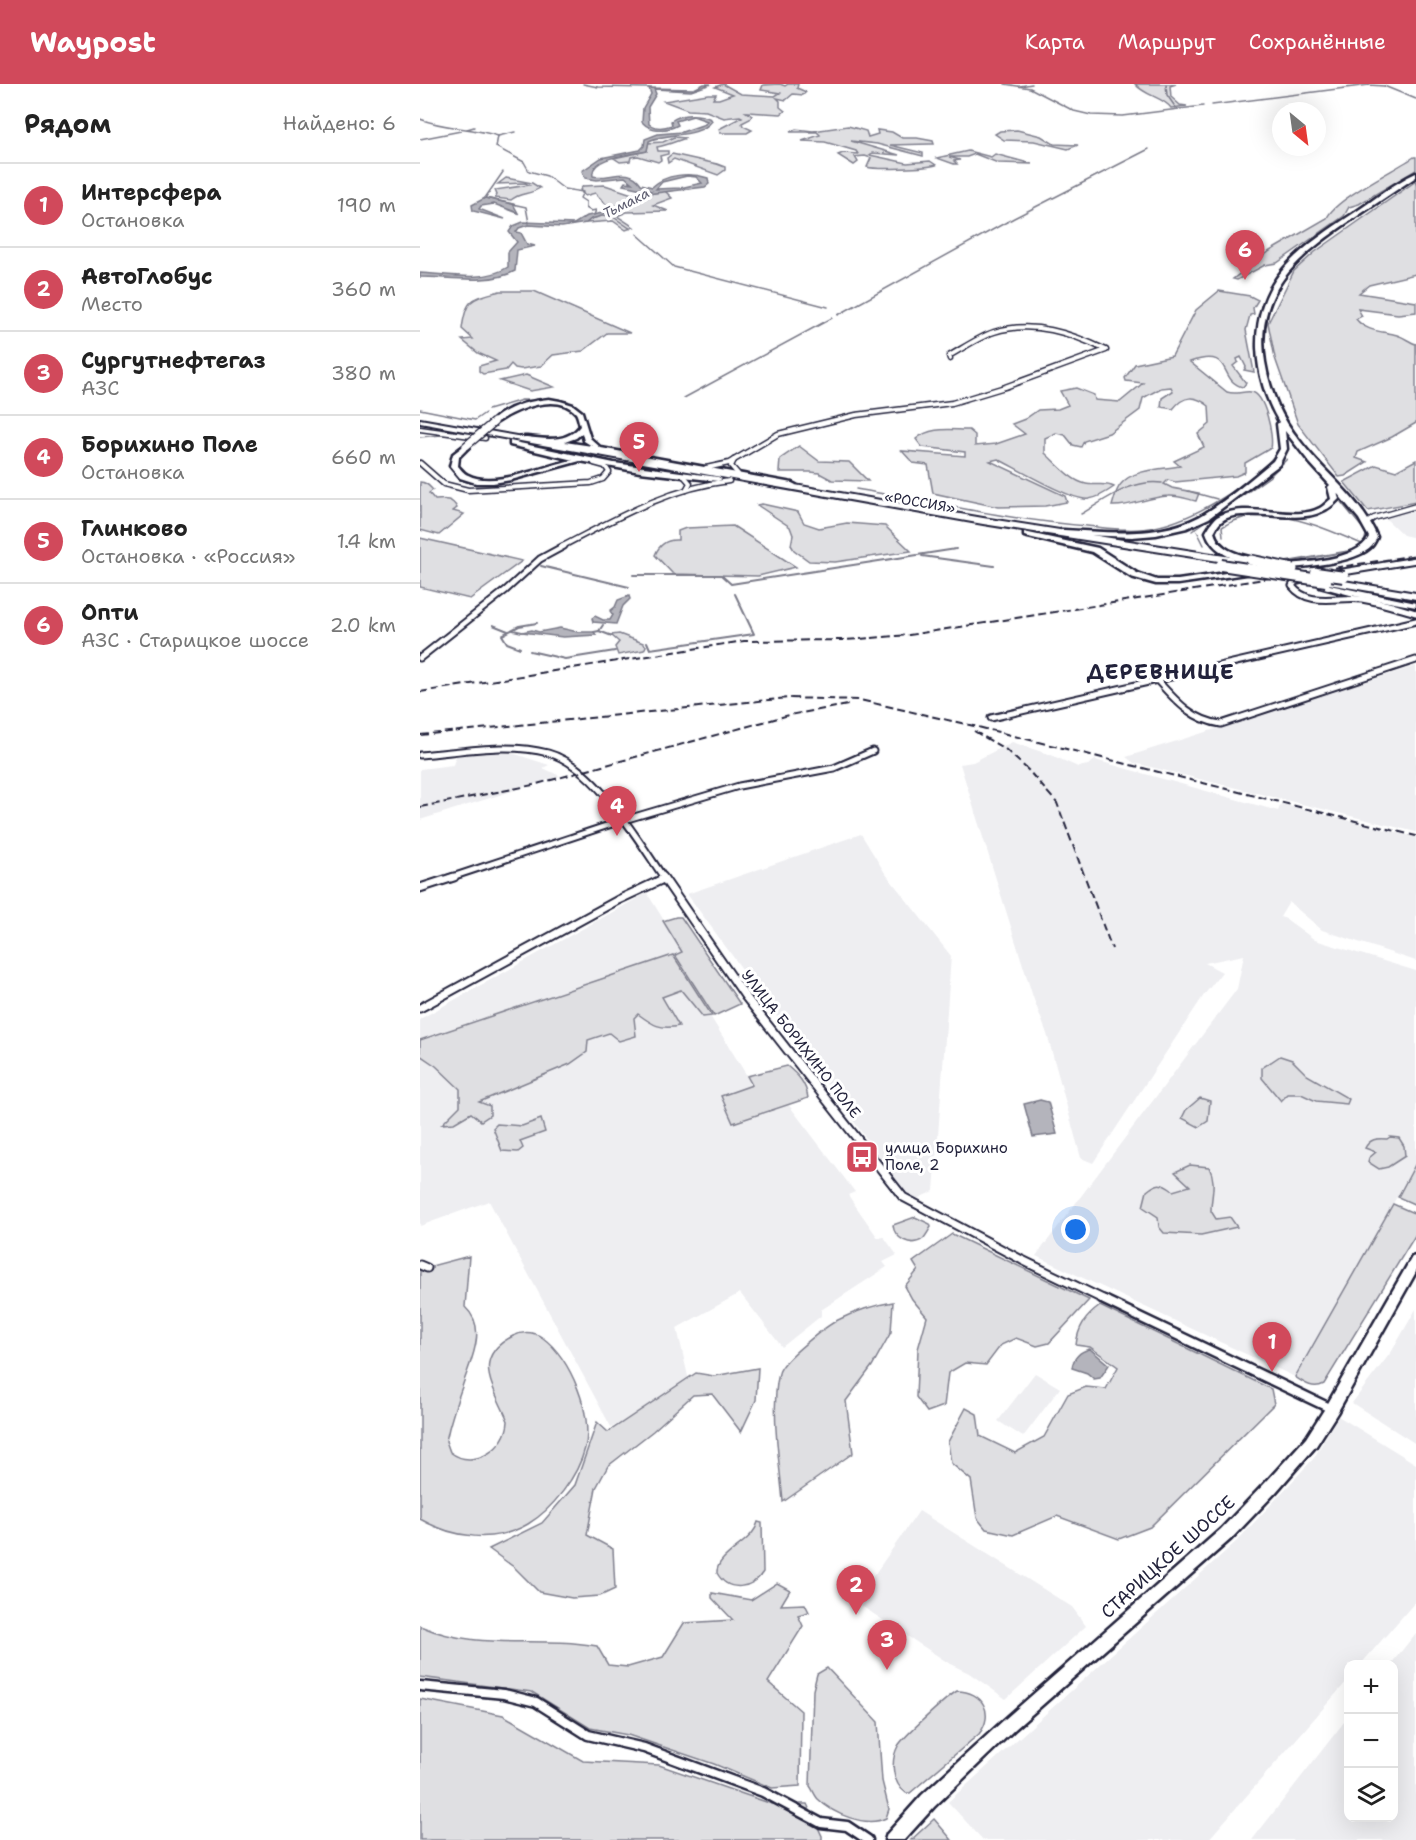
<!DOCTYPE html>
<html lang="ru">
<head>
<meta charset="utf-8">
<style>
	:root { --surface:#fff; --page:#f6f6f6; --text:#222; --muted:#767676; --line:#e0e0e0; --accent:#d1495b }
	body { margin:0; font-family:"Shantell Sans",sans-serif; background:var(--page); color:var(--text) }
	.controls { position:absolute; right:18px; bottom:18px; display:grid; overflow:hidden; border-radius:12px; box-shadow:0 6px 24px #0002 }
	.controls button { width:54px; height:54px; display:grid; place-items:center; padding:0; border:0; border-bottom:2px solid var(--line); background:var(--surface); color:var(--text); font:30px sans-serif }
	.compass { position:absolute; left:852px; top:18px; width:54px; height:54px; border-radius:50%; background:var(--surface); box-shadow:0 6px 24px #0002; rotate:151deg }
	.you { position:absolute; left:656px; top:1146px; width:21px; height:21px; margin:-15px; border:4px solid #fff; border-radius:50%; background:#1a73e8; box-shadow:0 0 0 9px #1a73e833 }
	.badge { display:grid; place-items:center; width:39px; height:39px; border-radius:50%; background:var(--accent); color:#fff; font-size:20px; font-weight:700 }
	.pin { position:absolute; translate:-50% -50px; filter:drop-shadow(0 2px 3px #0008) }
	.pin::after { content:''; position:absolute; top:32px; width:21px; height:18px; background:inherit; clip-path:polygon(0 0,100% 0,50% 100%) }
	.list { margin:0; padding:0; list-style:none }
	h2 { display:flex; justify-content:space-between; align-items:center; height:78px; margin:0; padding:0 24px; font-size:26px }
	h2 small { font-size:20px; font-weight:400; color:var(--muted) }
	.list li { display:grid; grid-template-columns:39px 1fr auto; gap:18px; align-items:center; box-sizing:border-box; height:84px; padding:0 24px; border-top:2px solid var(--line) }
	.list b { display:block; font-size:22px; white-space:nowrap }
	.list p { margin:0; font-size:20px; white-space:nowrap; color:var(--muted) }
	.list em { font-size:20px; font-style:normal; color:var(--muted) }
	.icon { flex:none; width:33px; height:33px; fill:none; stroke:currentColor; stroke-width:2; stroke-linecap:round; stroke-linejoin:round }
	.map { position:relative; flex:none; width:996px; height:1756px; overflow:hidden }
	header { display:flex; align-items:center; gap:36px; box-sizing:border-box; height:84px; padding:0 30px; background:var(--accent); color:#fff }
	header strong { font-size:28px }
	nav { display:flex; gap:33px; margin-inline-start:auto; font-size:21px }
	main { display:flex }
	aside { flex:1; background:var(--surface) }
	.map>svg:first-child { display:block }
	.built { fill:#eeeef1 }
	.green { fill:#dfdfe2; stroke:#80808e; stroke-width:1.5 }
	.water { fill:#b4b4bc; stroke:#7a7a88; stroke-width:1.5; fill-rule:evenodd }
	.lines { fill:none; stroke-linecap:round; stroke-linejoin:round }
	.stream-far1 { stroke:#7a7a88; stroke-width:1.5 }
	.stream { stroke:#7a7a88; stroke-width:2 }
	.street-far3-casing { stroke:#22223b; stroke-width:7 }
	.street-far2-casing { stroke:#22223b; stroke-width:9 }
	.street-far1-casing { stroke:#22223b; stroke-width:11 }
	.street-casing { stroke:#22223b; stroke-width:13 }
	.primary-casing { stroke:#22223b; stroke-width:5 }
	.highway-casing { stroke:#22223b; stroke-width:4 }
	.street-far3 { stroke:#fff; stroke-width:4 }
	.street-far2 { stroke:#fff; stroke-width:5 }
	.street-far1 { stroke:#fff; stroke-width:7 }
	.street { stroke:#fff; stroke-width:8 }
	.primary { fill:#fff; fill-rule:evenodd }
	.highway { fill:#fff; fill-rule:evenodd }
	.rail { stroke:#22223b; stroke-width:2; stroke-dasharray:8 4; stroke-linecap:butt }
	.primary-bridge-far1-casing { stroke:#22223b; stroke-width:10; stroke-linecap:butt }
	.primary-bridge-casing { stroke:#22223b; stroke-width:13; stroke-linecap:butt }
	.highway-bridge-casing { stroke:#22223b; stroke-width:14; stroke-linecap:butt }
	.primary-bridge-far1 { stroke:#fff; stroke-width:7 }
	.primary-bridge { stroke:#fff; stroke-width:9 }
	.highway-bridge { stroke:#fff; stroke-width:10 }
	.labels { text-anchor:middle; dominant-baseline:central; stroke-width:6; stroke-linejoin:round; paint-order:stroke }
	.far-water-label { font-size:14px; font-style:italic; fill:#5c5c6f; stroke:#fff }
	.far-street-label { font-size:14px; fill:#22223b; stroke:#fff }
	.street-label { font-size:15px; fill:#22223b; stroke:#fff }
	.poi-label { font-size:15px; fill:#22223b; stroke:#fff; text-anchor:start }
	.near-street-label { font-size:18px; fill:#22223b; stroke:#fff }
	.district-label { font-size:21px; font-weight:bold; letter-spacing:1.5px; fill:#22223b; stroke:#fff }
</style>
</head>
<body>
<header>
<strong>Waypost</strong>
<nav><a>Карта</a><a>Маршрут</a><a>Сохранённые</a></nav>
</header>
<main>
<aside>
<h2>Рядом<small>Найдено: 6</small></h2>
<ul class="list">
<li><span class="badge">1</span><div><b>Интерсфера</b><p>Остановка</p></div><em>190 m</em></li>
<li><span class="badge">2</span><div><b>АвтоГлобус</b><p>Место</p></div><em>360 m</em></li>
<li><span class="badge">3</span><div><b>Сургутнефтегаз</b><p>АЗС</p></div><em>380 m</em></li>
<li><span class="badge">4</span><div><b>Борихино Поле</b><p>Остановка</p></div><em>660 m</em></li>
<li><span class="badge">5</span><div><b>Глинково</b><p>Остановка · «Россия»</p></div><em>1.4 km</em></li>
<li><span class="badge">6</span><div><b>Опти</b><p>АЗС · Старицкое шоссе</p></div><em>2.0 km</em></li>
</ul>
</aside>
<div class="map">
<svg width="996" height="1756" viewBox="0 0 996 1756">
	<rect width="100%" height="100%" fill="#fff"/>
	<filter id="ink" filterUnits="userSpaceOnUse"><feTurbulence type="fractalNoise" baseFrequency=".0167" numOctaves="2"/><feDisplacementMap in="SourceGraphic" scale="12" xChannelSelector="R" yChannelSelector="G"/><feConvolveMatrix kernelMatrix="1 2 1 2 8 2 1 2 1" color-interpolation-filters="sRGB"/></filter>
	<g filter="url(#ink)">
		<g class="built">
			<polygon points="996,424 996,454 983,451 964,433"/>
			<polygon points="996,582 996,748 714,679 706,673"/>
			<polygon points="592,658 631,671 658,683 668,681 675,676 858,727 861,720 996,753 996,877 902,846 869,818 860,833 866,835 895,856 996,887 996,1079 875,1293 616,1172 817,905 824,871 785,879 802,888 784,911 673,1079 661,1074 627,950 613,913 540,680 553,678"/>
			<polygon points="64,667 89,668 129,681 123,684 140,692 0,736 0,685 33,681 37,669"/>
			<polygon points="441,750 465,789 531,872 514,1107 492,1117 267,810"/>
			<polygon points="227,809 263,867 253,872 332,1000 314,1038 368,1020 435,1108 428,1111 458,1154 464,1153 477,1171 463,1178 467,1183 401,1226 401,1232 362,1263 320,1209 257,1244 269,1297 209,1336 191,1343 69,1117 0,1142 0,935"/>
			<polygon points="996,1225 996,1360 932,1319 972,1267"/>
			<polygon points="615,1289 640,1304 603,1353 578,1337"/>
			<polygon points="918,1332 996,1380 996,1517 941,1580 928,1580 928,1596 788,1756 563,1756 528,1718 817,1457 894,1374"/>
			<polygon points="499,1427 652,1523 666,1542 586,1615 549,1589 530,1580 440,1521 445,1514 440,1511"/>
			<polygon points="996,1549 996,1756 832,1756 928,1633 928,1734 974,1734 974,1580 971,1580"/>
		</g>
		<g class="green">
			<polygon points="303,0 321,10 355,12 360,9 341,6 343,1 360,0 365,2 368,0 378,0 377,4 386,8 383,11 373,10 366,16 357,14 360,17 360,23 365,27 361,30 326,28 332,32 330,35 322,39 323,42 332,46 327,49 300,49 299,45 322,33 320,32 304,34 286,27 268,26 244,17 288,10 296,10 293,15 299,15 313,10 295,3"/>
			<path d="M 715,0 L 756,0 L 750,2 L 751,13 L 760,21 L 767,22 L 751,24 C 743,13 725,12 715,0 Z"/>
			<path d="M 428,42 L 446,47 L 448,53 L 458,50 L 457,46 L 472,48 L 482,54 L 497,54 L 513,57 L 514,60 L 510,60 L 470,61 L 503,69 L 503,72 L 457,60 L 431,57 L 479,71 L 452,69 L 450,71 L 487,79 L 510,77 L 516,81 C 508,84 455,86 447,83 L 451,74 L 445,72 L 435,73 L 438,78 L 434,81 L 418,71 L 423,69 L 438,70 L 436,67 L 405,58 L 382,57 L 400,51 L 397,48 L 370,48 L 376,45 L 393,47 Z"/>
			<polygon points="597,46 621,52 634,60 658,61 648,65 614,57 584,56 575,50 580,47"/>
			<path d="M 254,53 L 266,54 C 256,57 248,61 237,63 L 238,67 L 248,67 L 248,70 L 240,72 L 241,76 L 238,78 L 218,72 L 211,73 L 210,77 L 200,78 L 194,74 L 227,67 L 228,59 L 243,58 Z"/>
			<polygon points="548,67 571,73 575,70 612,80 578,79 555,70 547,73 529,73 540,76 534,77 537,80 534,80 517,74"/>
			<polygon points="252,70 297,80 305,83 305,86 298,91 254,75 248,79 247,74"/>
			<path d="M 994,73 L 996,73 L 996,86 L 939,120 L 929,123 L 924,132 L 857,179 L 845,181 L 817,196 L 813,195 L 850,167 L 907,134 C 915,115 975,86 994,73 Z"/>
			<path d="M 86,94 L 112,99 L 120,104 C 110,111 100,108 91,116 L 75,114 L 77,111 L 75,106 L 109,101 L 105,99 L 78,100 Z"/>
			<path d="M 996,97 L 996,190 L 949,201 L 939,209 L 996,218 L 996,228 L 978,230 L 938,225 L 942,232 L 936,235 C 946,248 963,247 977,251 C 984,253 989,258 996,260 L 996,339 L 972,353 L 938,368 L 936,374 L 947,378 L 925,392 L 919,393 L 878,340 L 855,274 L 848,239 L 874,187 L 895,168 Z"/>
			<polygon points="185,101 212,110 224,108 206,116 196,124 190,124 175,109 165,112 160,106 163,102"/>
			<polygon points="245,107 252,114 233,121 248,127 207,128 197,132 214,143 206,146 193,137 166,139 171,135 200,127 206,120 227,110"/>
			<path d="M 80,207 L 114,207 L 210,249 L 187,249 L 163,267 L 133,271 L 121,282 L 101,285 L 95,284 L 91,280 L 86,286 L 63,290 L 59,287 L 59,282 L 76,277 L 58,269 L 42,256 L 53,255 L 42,245 C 46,214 51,215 80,207 Z"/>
			<path d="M 799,207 L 830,212 L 838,216 L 833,224 L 834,230 L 830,231 L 826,246 L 834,288 L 824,286 L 826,283 L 821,273 L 817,275 L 818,278 L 813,282 L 826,299 L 823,303 C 797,297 815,263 770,278 L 807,308 C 816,311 823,307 831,308 C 845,309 854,353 851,364 L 825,379 L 825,388 L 816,392 L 755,398 L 748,396 L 744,400 L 752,404 L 779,409 L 776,417 C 767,415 757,411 748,412 C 728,413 711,423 692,422 C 694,416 696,405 701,400 C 713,385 743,385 760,382 L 754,377 L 784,363 L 778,350 L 790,340 L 789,322 C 775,311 764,311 753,325 L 741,323 L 742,314 L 753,307 L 751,303 L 741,304 L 723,314 L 720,326 L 689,349 L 664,357 L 661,363 L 653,361 L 645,351 L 636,349 L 625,354 L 625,369 C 636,379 651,397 666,400 C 676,402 685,398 694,403 C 687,408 678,414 669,415 C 653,418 596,384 578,375 L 570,377 L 645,412 L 647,418 L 625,422 L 578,423 L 513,409 L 508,381 L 493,379 L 482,367 L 545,372 L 545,368 L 502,363 L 496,355 C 511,342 530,346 549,346 L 555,351 L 555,362 L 576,360 L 605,350 L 592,340 L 605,335 L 618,326 L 638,325 L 648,321 L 640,307 L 656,304 L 674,311 L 675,316 L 700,318 L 723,299 L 706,297 L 705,294 L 715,280 L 752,272 L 776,226 Z"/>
			<polygon points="106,291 134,303 110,307 80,297"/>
			<polygon points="379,362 399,377 429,378 448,397 412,396 399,389 391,388 359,388 360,375"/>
			<polygon points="996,376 996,418 948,427 924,398 956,381 976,387"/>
			<path d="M 0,398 C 6,398 9,402 13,406 L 9,409 L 15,416 C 25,415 32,414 37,424 L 33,427 L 44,430 L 19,451 L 0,446 Z"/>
			<polygon points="342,420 378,428 384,439 399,444 427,439 465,442 491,467 415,478 389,477 374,466 371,461 373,451 370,443 337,421"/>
			<path d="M 313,442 L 376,483 L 338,492 L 253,490 L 235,471 C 239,461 246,455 258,456 L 258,447 L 266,444 Z"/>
			<polygon points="0,454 102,477 50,515 0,503"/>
			<polygon points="199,550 223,559 226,562 224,566 198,571 195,563 199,558 191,551"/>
			<polygon points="256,833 261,833 320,920 294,932 255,871 262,868 243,837"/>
			<path d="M 253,871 L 292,932 L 283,933 L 261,906 L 242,913 L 259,942 C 240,946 233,941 218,930 L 214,934 L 216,952 L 199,957 L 189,949 L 168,956 L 167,968 L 150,980 L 59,1018 L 70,1022 L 70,1031 L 61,1037 L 51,1029 L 34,1039 L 22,1040 L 40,1022 L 40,1005 L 16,982 L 0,971 L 0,956 Z"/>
			<polygon points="860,972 872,976 887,991 929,1015 927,1020 896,1017 881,1010 868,1010 861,1017 842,994 842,984"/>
			<path d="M 367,982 C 378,991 386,999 388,1014 L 313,1039 L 301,1012 L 332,1001 L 327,992 Z"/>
			<polygon points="780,1014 790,1017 788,1037 779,1043 762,1034 766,1026"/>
			<polygon points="121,1035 125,1048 100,1057 103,1064 98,1068 82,1067 73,1044 77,1040 102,1042"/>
			<path d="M 970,1053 L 979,1054 L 984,1062 L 985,1072 L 968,1083 L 959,1085 L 948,1078 L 949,1074 L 956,1068 L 945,1064 C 950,1055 956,1054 967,1055 Z"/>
			<polygon points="996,1079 996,1121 978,1113"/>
			<path d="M 770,1081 L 789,1083 C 797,1099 791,1111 791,1127 L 796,1135 L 810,1133 L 817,1143 L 781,1151 L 744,1149 L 739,1143 L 738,1133 L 723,1123 L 727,1107 C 738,1098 741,1098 753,1107 L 770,1102 L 755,1088 Z"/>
			<path d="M 973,1120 L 996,1130 L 996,1150 L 904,1300 C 893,1306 884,1299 875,1293 Z"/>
			<path d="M 495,1133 L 510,1140 L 511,1143 C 509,1146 506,1152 503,1155 C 491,1164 474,1154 473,1141 Z"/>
			<polygon points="532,1150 669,1216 629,1259 617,1262 596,1254 581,1261 566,1281 545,1279 528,1289 524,1322 507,1328 496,1313 498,1265 507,1233 492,1215 485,1202 498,1186 493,1178"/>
			<path d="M 49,1172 L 45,1223 C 69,1245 50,1277 42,1303 C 37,1316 33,1330 29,1344 L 26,1357 L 30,1368 C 54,1387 87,1364 88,1337 C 75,1305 49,1274 93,1252 C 103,1247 114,1248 123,1254 C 150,1273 174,1332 165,1364 C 158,1392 133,1425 108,1440 C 74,1460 34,1454 0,1435 L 0,1185 Z"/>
			<path d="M 473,1218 L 471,1248 L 452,1282 L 426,1317 L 433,1369 L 363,1418 C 360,1381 350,1324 359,1289 C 362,1276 407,1241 420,1235 C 436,1227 455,1221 473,1218 Z"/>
			<path d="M 680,1222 L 851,1305 L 854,1320 L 730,1443 L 699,1455 L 637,1432 L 593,1451 L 566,1445 L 557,1434 L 551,1396 L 531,1379 L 528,1358 L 546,1324 L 557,1330 L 560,1352 L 595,1369 L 624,1353 L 648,1310 L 666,1303 L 686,1305 L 698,1283 L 670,1263 L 656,1261 C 658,1243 665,1233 680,1222 Z"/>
			<polygon points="338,1284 336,1316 321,1348 292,1310 273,1311 233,1347 188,1382 176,1404 167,1451 193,1465 195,1505 180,1512 152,1514 119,1508 95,1484 69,1465 122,1439 155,1401 177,1338 188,1348 276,1289 294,1292"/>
			<path d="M 338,1438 L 342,1439 L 343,1488 C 333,1505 308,1509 297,1489 C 296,1470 333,1459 338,1438 Z"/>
			<path d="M 357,1499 L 370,1506 L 361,1521 L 385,1520 L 389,1528 L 378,1531 L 383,1542 L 348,1598 L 381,1627 L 380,1702 L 352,1704 L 294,1680 L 208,1651 L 170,1644 L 112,1608 L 0,1593 L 0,1542 C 61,1568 116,1551 177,1562 L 188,1581 L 208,1583 L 243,1573 L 264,1539 L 313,1536 L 292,1514 L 292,1509 L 331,1516 Z"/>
			<path d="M 407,1584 L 458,1638 L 462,1697 L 469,1725 L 466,1734 C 446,1744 413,1730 398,1715 C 395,1712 393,1706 390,1702 L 393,1606 L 397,1590 Z"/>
			<path d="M 537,1607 C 563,1607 575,1630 559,1650 L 490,1709 L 486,1709 C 472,1699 470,1677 478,1662 C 483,1653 527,1613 537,1607 Z"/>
			<polygon points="0,1615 83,1631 163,1677 239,1681 352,1720 387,1720 402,1752 402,1756 0,1756"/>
			<polygon points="514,1735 532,1756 491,1756"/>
		</g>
		<g class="water">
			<path d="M 284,0 L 291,0 L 271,7 L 234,5 L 236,10 L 228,23 L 229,40 C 236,45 244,44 252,41 L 251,37 C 262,29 278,29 291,35 L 292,37 C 278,55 247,48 229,57 L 227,67 C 214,71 169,72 173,92 C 189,96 209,81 221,100 L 232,103 C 245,90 270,88 288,94 L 289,100 L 285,103 L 227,110 L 206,120 L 200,127 L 171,135 L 166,139 L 142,143 L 108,141 L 99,144 L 96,148 L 101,149 L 107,160 L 115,162 L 97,166 L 95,187 C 69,201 29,193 0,193 L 0,189 C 27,190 64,199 88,183 L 88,168 L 97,158 L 89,148 L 93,142 L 103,138 L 154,140 L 167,132 L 188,128 L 206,116 L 231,107 L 203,101 L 205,98 L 212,99 L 205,93 L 177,96 L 165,94 L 162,87 L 181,74 L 220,66 L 224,62 L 225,55 L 238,50 L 262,48 L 285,40 L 287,37 L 273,32 L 256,37 L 258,41 C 247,47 231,48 222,38 L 223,24 L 231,10 L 229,4 L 274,5 ZM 267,92 L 276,93 L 282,99 L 260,104 L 236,105 L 242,98 Z"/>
			<polygon points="65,114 93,120 98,129 74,120 61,122 59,125 85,135 53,127 52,121"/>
			<polygon points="209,512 210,515 203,522 196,540 173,538 172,534 175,532 183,536 190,536 193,531 190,527 195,523 198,516"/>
			<polygon points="140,544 158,548 174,548 176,551 143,553 102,548 112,546 119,548"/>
			<polygon points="620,1016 628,1018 637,1050 613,1053 604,1020"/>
			<path d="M 670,1265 L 689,1281 L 680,1294 L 674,1295 L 667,1289 L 652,1284 C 653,1274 660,1267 670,1265 Z"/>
		</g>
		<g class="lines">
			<g class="stream-far1">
				<polyline points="163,0 178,3 229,4"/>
				<polyline points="585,0 610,4 654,27 671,31 703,32 783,22"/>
				<polyline points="746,0 747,11 756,24"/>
				<polyline points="600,2 612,0"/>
				<polyline points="792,21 949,1 964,2 996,15"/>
				<path d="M 0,35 C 25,45 52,43 78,52 L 76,63 L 104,78 L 109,87 L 127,92 L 144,105 L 163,108 L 160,114 L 166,118 L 166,124 L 171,127 L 176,126 L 174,131"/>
				<polyline points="47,45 54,43"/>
				<polyline points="78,52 95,48"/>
				<polyline points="0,55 41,47"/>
				<polyline points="83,88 65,114 106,123 109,139"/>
				<polyline points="189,130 211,145"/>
				<polyline points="217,150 254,183 408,223"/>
				<polyline points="418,231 594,134 729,65"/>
				<polyline points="264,314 412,234"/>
				<polyline points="0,325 55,336 65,329"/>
				<polyline points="68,326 102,316 148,317"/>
				<polyline points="0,353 21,351"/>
				<path d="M 436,405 C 512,418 589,436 667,442 C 689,444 713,448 735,443 C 775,435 834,399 858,367"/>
				<polyline points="768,407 797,415"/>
				<polyline points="921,418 944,446 946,451 944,460"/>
				<path d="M 661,430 C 687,415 711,395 742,399"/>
				<polyline points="776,445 784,461"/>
				<polyline points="772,447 849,393 867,375"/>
				<path d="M 803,452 L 802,443 C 845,416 902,443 944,461"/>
			</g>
			<g class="stream">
				<polyline points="502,472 574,482"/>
				<polyline points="861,479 935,466"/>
				<polyline points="121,482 209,503"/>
				<polyline points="913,487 996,473"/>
				<polyline points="213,491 301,491 311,500 536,465"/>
				<polyline points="73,541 88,547"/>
				<polyline points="93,546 102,548"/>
				<polyline points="179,547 183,541"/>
				<polyline points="174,548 179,547 192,552"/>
				<polyline points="227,558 230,565 334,550 315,510"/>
				<polyline points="100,564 87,559 82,551 99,542 117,539"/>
				<polyline points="110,567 145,575 195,567"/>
			</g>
			<g class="street-far3-casing">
				<g id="street-far3">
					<polyline points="0,345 65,354"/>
					<polyline points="314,376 311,382 318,390"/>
					<polyline points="0,379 24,400 48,406 171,399 183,395 189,388 185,382 174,379"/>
					<path d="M 286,384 L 309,379 L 358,350 L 436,331 L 532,319 L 585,303 L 686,266 C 651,249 613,236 574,248 C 559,253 543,264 529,272 L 530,275"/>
					<polyline points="264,392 270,399 266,406"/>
					<polyline points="947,439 954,434 996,422"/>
					<path d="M 141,463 C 195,435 248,404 309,397"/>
				</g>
			</g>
			<g class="street-far2-casing">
				<g id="street-far2">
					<polyline points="917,489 996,476"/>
					<path d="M 883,496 L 875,498 L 872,502 C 889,524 918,512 942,515 C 960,518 978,524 996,529"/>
					<polyline points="0,574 86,506 120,475 144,462"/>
					<path d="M 737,596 C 756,617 772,636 801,640 L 996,576"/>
					<polyline points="571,634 996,537"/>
					<path d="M 0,671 C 41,668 87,658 128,669 C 174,681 218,756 244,794"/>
					<polyline points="29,794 204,736 319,702 414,684 453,667"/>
				</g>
			</g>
			<g class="street-far1-casing">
				<g id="street-far1">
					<polyline points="243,793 325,912 483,1113 602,1176 687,1217"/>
					<polyline points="0,804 34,793"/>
					<polyline points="0,924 198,816 243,795"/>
					<polyline points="0,1181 7,1184"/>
				</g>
			</g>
			<g class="street-casing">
				<g id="street">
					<polyline points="684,1216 912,1325"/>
					<polyline points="0,1602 84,1610 116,1618 168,1651 224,1664 343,1708 401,1739 427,1742 448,1756"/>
				</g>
			</g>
			<g class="primary-casing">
				<g id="primary">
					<path d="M 996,89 L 996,93 C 973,108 950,124 927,139 C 875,175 834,209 845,278 C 850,308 861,334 880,357 C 904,389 941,415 957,453 C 957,454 953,461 952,462 C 938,479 882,483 860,485 L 856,483 L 860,481 C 884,478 937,477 949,453 L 939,435 L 917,409 L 919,415 C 893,444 858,428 825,431 C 817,431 808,432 802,437 C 799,439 796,444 794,448 C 799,466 817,470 834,474 L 834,478 C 814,478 792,467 786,448 C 789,443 793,436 797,433 C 827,415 872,439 900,424 C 904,422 908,417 911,415 L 908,403 L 910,401 L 890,379 L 865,347 L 867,365 L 859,381 L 789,434 L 767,444 L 736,451 L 712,453 L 641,450 L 641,446 L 644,446 C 690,448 742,455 784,430 C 808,415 831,395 853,377 L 860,365 L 857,340 L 859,338 C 846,316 838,290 837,264 C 835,193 882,164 934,129 C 954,116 974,99 996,89 Z"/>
					<path d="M 129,315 L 140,317 L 153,321 L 162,328 L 170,354 L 181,364 L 372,399 L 376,401 L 372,403 L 130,359 L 104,357 L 104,353 L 107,353 C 126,355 147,359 160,342 C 159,338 158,332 156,329 C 137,307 95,326 76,339 L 71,338 C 86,323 107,317 129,315 ZM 162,349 L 164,357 L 172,362 L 145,358 L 156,354 Z"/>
					<path d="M 90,357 L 194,379 L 298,393 L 302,395 L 298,397 L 220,388 L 160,377 L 91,396 L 73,399 L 56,399 L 40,394 L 30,382 L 33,370 L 46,360 L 50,362 L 39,373 L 38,382 C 41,385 43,389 48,391 C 74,405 125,381 153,376 L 90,361 Z"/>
					<polygon points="604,448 678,464 717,489 737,496 758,496 833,485 837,487 833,489 758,500 736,500 711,493 672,468 604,452"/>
					<polygon points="900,499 996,519 996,523 930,511 900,503"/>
					<polygon points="996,1172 996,1188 917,1329 896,1362 856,1408 811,1455 595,1645 514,1723 484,1756 465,1756 467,1750 502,1711 585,1635 801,1445 846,1398 886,1354 907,1321 992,1173"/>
				</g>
			</g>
			<g class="highway-casing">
				<g id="highway">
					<polygon points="0,335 563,434 830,476 835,479 830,482 563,440 0,339"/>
					<polygon points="906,494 996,509 996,515 903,499 901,497"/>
				</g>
			</g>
			<use href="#street-far3" class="street-far3"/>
			<use href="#street-far2" class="street-far2"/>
			<use href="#street-far1" class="street-far1"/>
			<use href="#street" class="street"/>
			<use href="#primary" class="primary"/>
			<use href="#highway" class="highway"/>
			<g class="rail">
				<polyline points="0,608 324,557 426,556 489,551 996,471"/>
				<polyline points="554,647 585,665 608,686 637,719 692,865"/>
				<polyline points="0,651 368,614 440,616 554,642 996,752"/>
				<polyline points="0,723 113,701 369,631 428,621"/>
			</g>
			<g class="primary-bridge-far1-casing">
				<polyline id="primary-bridge-far1" points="46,362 74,338"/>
			</g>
			<g class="primary-bridge-casing">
				<polyline id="primary-bridge" points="831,476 873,485"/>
			</g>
			<g class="highway-bridge-casing">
				<g id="highway-bridge">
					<polyline points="801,481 906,497"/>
					<polyline points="896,489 924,493"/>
				</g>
			</g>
			<use href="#primary-bridge-far1" class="primary-bridge-far1"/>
			<use href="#primary-bridge" class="primary-bridge"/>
			<use href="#highway-bridge" class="highway-bridge"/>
		</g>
	</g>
	<defs>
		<g id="bus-square" transform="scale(1.725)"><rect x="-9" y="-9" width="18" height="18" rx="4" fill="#d1495b" stroke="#fff"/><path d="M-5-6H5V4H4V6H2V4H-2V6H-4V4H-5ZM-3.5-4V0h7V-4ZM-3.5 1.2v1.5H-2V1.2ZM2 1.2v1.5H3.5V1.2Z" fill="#fff"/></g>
	</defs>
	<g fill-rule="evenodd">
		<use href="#bus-square" x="442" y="1073"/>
	</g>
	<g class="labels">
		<g class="far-water-label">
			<text transform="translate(206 119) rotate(-27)">Тьмака</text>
		</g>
		<g class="far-street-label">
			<text transform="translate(500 418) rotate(10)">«РОССИЯ»</text>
		</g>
		<g class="street-label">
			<text transform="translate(381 960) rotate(52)">УЛИЦА БОРИХИНО ПОЛЕ</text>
		</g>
		<g class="poi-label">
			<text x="465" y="1064">улица Борихино<tspan x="465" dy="17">Поле, 2</tspan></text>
		</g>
		<g class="near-street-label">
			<text transform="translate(748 1473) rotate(-42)">СТАРИЦКОЕ ШОССЕ</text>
		</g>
		<g class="district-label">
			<text x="741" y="588">ДЕРЕВНИЩЕ</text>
		</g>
	</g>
</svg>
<div class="controls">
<button>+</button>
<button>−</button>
<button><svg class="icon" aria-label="layers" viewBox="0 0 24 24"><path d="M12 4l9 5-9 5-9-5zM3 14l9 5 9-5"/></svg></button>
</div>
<svg class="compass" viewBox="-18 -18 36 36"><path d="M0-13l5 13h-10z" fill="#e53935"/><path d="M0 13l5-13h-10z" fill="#767676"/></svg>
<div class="you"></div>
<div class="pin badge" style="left:852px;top:1288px">1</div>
<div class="pin badge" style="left:436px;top:1531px">2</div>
<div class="pin badge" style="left:467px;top:1586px">3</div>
<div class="pin badge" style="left:197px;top:752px">4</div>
<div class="pin badge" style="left:219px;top:388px">5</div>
<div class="pin badge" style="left:825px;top:196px">6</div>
</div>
</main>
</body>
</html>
